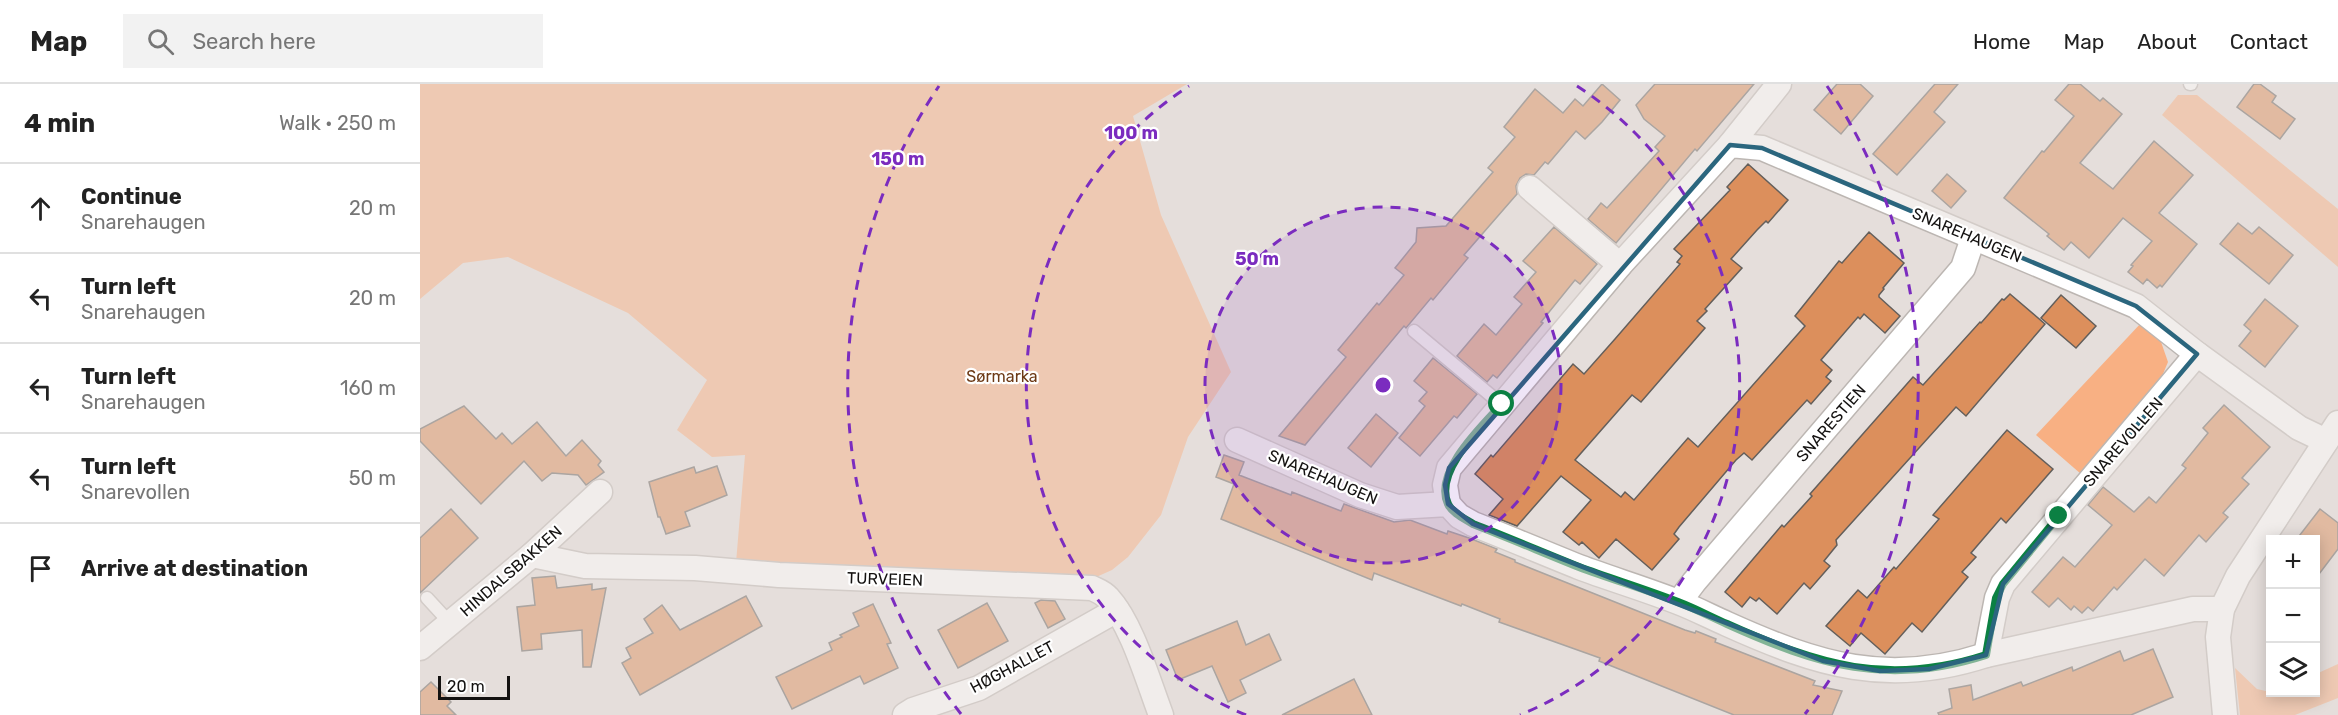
<!DOCTYPE html>
<html lang="en">
<head>
<meta charset="utf-8">
<style>
	:root { --surface:#fff; --page:#f2f2f2; --text:#222; --muted:#767676; --line:#e0e0e0 }
	body { margin:0; font-family:Rubik,sans-serif; background:var(--page); color:var(--text) }
	.controls { position:absolute; right:18px; bottom:18px; display:grid; overflow:hidden; border-radius:0px; box-shadow:0 3px 15px #0003 }
	.controls button { width:54px; height:54px; display:grid; place-items:center; padding:0; border:0; border-bottom:2px solid var(--line); background:var(--surface); color:var(--text); font:30px sans-serif }
	.scale { position:absolute; left:18px; bottom:15px; width:72px; box-sizing:border-box; padding-left:6px; border:3px solid #141211; border-top:0; font-size:16px; line-height:21px; white-space:nowrap; color:#141211; -webkit-text-stroke:4px #fff; paint-order:stroke }
	.stop { position:absolute; width:18px; height:18px; margin:-14px; border:4px solid #0b8043; border-radius:50%; background:#fff }
	.stop.end { background:#0b8043; border-color:#fff; box-shadow:0 2px 6px #0008 }
	.list { margin:0; padding:0; list-style:none }
	h2 { display:flex; justify-content:space-between; align-items:center; height:78px; margin:0; padding:0 24px; font-size:26px }
	h2 small { font-size:20px; font-weight:400; color:var(--muted) }
	.list li { display:grid; grid-template-columns:39px 1fr auto; gap:18px; align-items:center; box-sizing:border-box; height:90px; padding:0 24px; border-top:2px solid var(--line) }
	.list b { display:block; font-size:22px; white-space:nowrap }
	.list p { margin:0; font-size:20px; white-space:nowrap; color:var(--muted) }
	.list em { font-size:20px; font-style:normal; color:var(--muted) }
	.icon { flex:none; width:33px; height:33px; fill:none; stroke:currentColor; stroke-width:2; stroke-linecap:round; stroke-linejoin:round }
	.map { position:relative; flex:none; width:1918px; height:631px; overflow:hidden }
	header { display:flex; align-items:center; gap:36px; box-sizing:border-box; height:84px; padding:0 30px; background:var(--surface); border-bottom:2px solid var(--line) }
	header strong { font-size:28px }
	nav { display:flex; gap:33px; margin-inline-start:auto; font-size:21px }
	.search { width:420px; height:54px; background:var(--page); display:flex; align-items:center; gap:15px; box-sizing:border-box; padding:0 21px; border-radius:0px; color:var(--muted); font-size:22px }
	main { display:flex }
	aside { flex:1; background:var(--surface) }
	.map>svg:first-child { display:block }
	.green { fill:#f8b083 }
	.building { fill:#dc8f5c; stroke:#645f5b; stroke-width:1.5 }
	.lines { fill:none; stroke-linecap:round; stroke-linejoin:round }
	.service-casing { stroke:#bcb6b2; stroke-width:15 }
	.minor-casing { stroke:#bcb6b2; stroke-width:27 }
	.service { stroke:#fff; stroke-width:12 }
	.minor { stroke:#fff; stroke-width:24 }
	.route { stroke:#0b8043; stroke-width:8 }
	.marked { fill:none; stroke:#2b667e; stroke-width:4.5; stroke-linejoin:round }
	.ring { fill:none; stroke:#7b2cbf; stroke-width:3; stroke-dasharray:10 8 }
	.labels { text-anchor:middle; dominant-baseline:central; stroke-width:4.5; stroke-linejoin:round; paint-order:stroke }
	.street-label { font-size:16px; fill:#141211; stroke:#fff }
	.park-label { font-size:16px; fill:#6c3915; stroke:#fff }
	.centre { fill:#7b2cbf; stroke:#fff; stroke-width:3 }
	.ring-label { font-size:18px; text-anchor:middle; font-weight:bold; fill:#7b2cbf; stroke:#fff; stroke-width:4.5; stroke-linejoin:round; paint-order:stroke }
</style>
</head>
<body>
<header>
<strong>Map</strong>
<div class="search"><svg class="icon" aria-label="search" viewBox="0 0 24 24"><circle cx="10" cy="10" r="6"/><path d="M15 15l6 6"/></svg>Search here</div>
<nav><a>Home</a><a>Map</a><a>About</a><a>Contact</a></nav>
</header>
<main>
<aside>
<h2>4 min<small>Walk · 250 m</small></h2>
<ul class="list">
<li><svg class="icon" aria-label="ahead" viewBox="0 0 24 24"><path d="M12 20V5M6 11l6-6 6 6"/></svg><div><b>Continue</b><p>Snarehaugen</p></div><em>20 m</em></li>
<li><svg class="icon" aria-label="left" viewBox="0 0 24 24"><path d="M17 20v-9H6M10 6l-5 5 5 5"/></svg><div><b>Turn left</b><p>Snarehaugen</p></div><em>20 m</em></li>
<li><svg class="icon" aria-label="left" viewBox="0 0 24 24"><path d="M17 20v-9H6M10 6l-5 5 5 5"/></svg><div><b>Turn left</b><p>Snarehaugen</p></div><em>160 m</em></li>
<li><svg class="icon" aria-label="left" viewBox="0 0 24 24"><path d="M17 20v-9H6M10 6l-5 5 5 5"/></svg><div><b>Turn left</b><p>Snarevollen</p></div><em>50 m</em></li>
<li><svg class="icon" aria-label="arrive" viewBox="0 0 24 24"><path d="M6 21V4h12l-3 4 3 4H6"/></svg><div><b>Arrive at destination</b></div></li>
</ul>
</aside>
<div class="map">
<svg width="1918" height="631" viewBox="0 0 1918 631">
	<rect width="100%" height="100%" fill="#e5dedb"/>
	<g class="green">
		<polygon points="0,0 767,0 713,32 741,131 811,288 768,353 741,431 708,473 692,486 674,494 316,479 325,371 292,373 257,346 287,296 208,229 88,173 43,179 0,215"/>
		<polygon points="1758,11 1777,11 1918,125 1918,183 1742,31"/>
		<polygon points="1722,238 1740,255 1748,278 1740,297 1661,390 1616,351"/>
		<polygon points="1918,580 1918,614 1875,631 1820,631 1815,584 1837,605 1850,608 1896,608 1896,590"/>
	</g>
	<g class="building">
		<polygon points="1182,0 1200,16 1182,38 1165,55 1156,47 1128,80 1125,78 1114,91 1106,90 1100,94 1096,102 1097,110 1044,171 1048,174 1013,216 1011,214 986,244 984,242 885,361 859,352 926,273 918,266 957,219 959,221 984,191 975,184 996,158 997,144 1026,142 1073,88 1068,84 1095,53 1084,43 1115,5 1143,29 1155,15 1163,22"/>
		<polygon points="1235,0 1334,0 1277,67 1275,65 1196,159 1168,135 1181,119 1187,124 1239,67 1235,63 1245,52 1224,35 1216,21"/>
		<polygon points="1417,0 1440,0 1453,12 1421,50 1394,26"/>
		<polygon points="1515,0 1538,0 1514,28 1525,38 1477,91 1453,70"/>
		<polygon points="1649,0 1660,0 1680,17 1683,14 1702,30 1660,79 1693,105 1734,57 1773,91 1739,129 1777,160 1742,203 1740,201 1737,204 1727,195 1723,200 1708,188 1713,182 1711,181 1732,157 1703,134 1669,174 1651,158 1644,166 1627,152 1629,150 1584,114 1622,67 1624,68 1654,32 1635,16"/>
		<polygon points="1834,0 1840,0 1856,12 1852,18 1875,35 1860,55 1817,23"/>
		<polygon points="1328,80 1368,116 1348,139 1346,137 1337,146 1311,175 1322,184 1285,225 1287,227 1277,237 1285,244 1221,318 1212,311 1155,376 1201,413 1205,408 1214,416 1268,354 1278,363 1385,242 1375,232 1419,177 1422,179 1449,148 1484,179 1463,204 1464,205 1459,211 1459,213 1480,232 1465,249 1444,230 1440,235 1438,233 1401,276 1412,286 1406,293 1411,297 1391,320 1387,316 1332,376 1324,369 1316,376 1259,443 1254,450 1259,455 1232,486 1196,455 1179,474 1162,458 1159,461 1143,448 1171,416 1141,392 1097,442 1069,431 1083,415 1055,390 1071,371 1073,373 1153,280 1164,290 1195,255 1260,180 1257,178 1262,172 1254,165 1310,106 1307,103"/>
		<polygon points="1527,90 1546,107 1531,124 1512,107"/>
		<polygon points="1818,139 1832,150 1839,143 1873,171 1849,200 1800,160"/>
		<polygon points="1134,143 1177,180 1160,200 1155,196 1121,238 1123,239 1077,294 1073,291 1067,298 1037,272 1064,240 1076,251 1102,220 1094,213 1116,188 1103,177"/>
		<polygon points="1590,210 1625,240 1546,332 1536,323 1444,425 1416,456 1417,461 1404,477 1410,482 1390,505 1384,499 1357,530 1339,514 1336,517 1330,513 1322,523 1305,508 1362,441 1364,443 1392,412 1390,410 1493,293 1503,301 1560,238 1561,239 1582,215 1584,216"/>
		<polygon points="1641,211 1676,242 1656,264 1621,234"/>
		<polygon points="1845,215 1878,242 1845,283 1819,262 1831,247 1824,241"/>
		<polygon points="1013,274 1057,310 1037,334 1034,332 1000,372 979,354 1005,322 999,317 1007,308 994,297"/>
		<polygon points="1804,321 1850,363 1822,394 1829,400 1803,429 1808,433 1786,458 1779,451 1744,492 1725,475 1697,506 1694,503 1673,527 1668,523 1662,529 1654,522 1651,526 1638,514 1629,523 1612,508 1643,473 1655,483 1692,441 1668,421 1683,403 1714,428 1729,413 1736,419 1766,384 1762,381 1788,349 1783,344"/>
		<polygon points="44,322 76,355 82,349 92,360 117,338 146,372 162,356 181,377 178,381 184,388 166,401 158,391 132,389 122,397 104,377 61,420 0,357 0,345"/>
		<polygon points="956,330 978,349 951,383 928,364"/>
		<polygon points="1587,346 1633,385 1586,439 1581,434 1551,469 1556,473 1542,488 1548,493 1502,548 1492,539 1465,570 1441,549 1430,562 1406,542 1438,506 1447,514 1474,483 1476,485 1519,435 1513,431"/>
		<polygon points="804,371 824,378 819,391 871,411 872,408 921,427 924,420 974,438 990,436 1027,450 1028,447 1049,454 1077,465 1075,468 1095,476 1095,478 1265,546 1275,549 1276,547 1296,555 1295,558 1395,597 1393,601 1422,607 1412,631 1314,631 1179,577 1180,574 1079,538 1080,535 1042,520 1041,522 954,489 952,496 801,435 814,400 796,393"/>
		<polygon points="297,382 307,411 265,428 270,442 246,450 240,433 238,433 229,398 274,383 276,389"/>
		<polygon points="31,425 58,454 0,509 0,454"/>
		<polygon points="1900,425 1918,439 1918,465 1896,494 1896,456 1876,456"/>
		<polygon points="135,492 137,504 172,500 172,506 186,504 171,583 163,583 162,546 121,550 122,565 102,567 97,523 115,521 112,494"/>
		<polygon points="326,512 342,542 220,611 202,579 211,574 206,564 233,549 224,535 242,521 260,546"/>
		<polygon points="621,516 635,517 645,535 628,544 615,519"/>
		<polygon points="567,519 588,557 538,584 518,546"/>
		<polygon points="453,520 471,559 467,560 478,584 444,600 440,592 372,625 356,593 412,566 409,559 422,553 420,551 439,542 433,529"/>
		<polygon points="817,537 826,561 849,550 861,576 820,596 826,609 808,618 792,582 758,596 746,566"/>
		<polygon points="1733,565 1753,613 1711,631 1519,631 1518,629 1532,624 1529,605 1551,601 1553,616 1601,598 1603,602 1652,583 1653,587 1700,567 1704,577"/>
		<polygon points="934,595 952,631 862,631"/>
		<polygon points="11,598 31,618 27,622 36,631 0,631 0,608"/>
	</g>
	<g class="lines">
		<g class="service-casing">
			<g id="service">
				<polyline points="1770,0 1771,0"/>
				<polyline points="994,247 1081,320"/>
				<polyline points="7,514 30,539"/>
			</g>
		</g>
		<g class="minor-casing">
			<g id="minor">
				<polyline points="1310,61 1359,0"/>
				<polyline points="1110,104 1200,181 1310,61 1342,64 1716,222 1777,270 1879,344 1906,357"/>
				<path d="M 817,356 L 940,411 L 977,423 L 1028,420 L 1039,432 L 1053,440 C 1089,454 1124,469 1159,483 C 1191,495 1225,505 1258,518 C 1274,524 1291,533 1307,540 C 1398,581 1468,603 1566,571 L 1773,525 L 1802,525"/>
				<polyline points="1028,420 1025,401 1029,384 1200,181"/>
				<path d="M 112,471 L 165,482 L 275,484 L 359,491 L 672,504 C 678,507 683,508 688,514 C 712,540 728,597 741,631"/>
				<polyline points="1259,518 1274,498 1543,184 1553,154"/>
				<polyline points="0,564 112,471 180,408"/>
				<polyline points="1566,571 1577,514 1583,500 1777,270"/>
				<polyline points="485,631 493,626 559,604 697,526"/>
				<polyline points="1805,631 1798,553 1802,525 1818,492 1918,339"/>
			</g>
		</g>
		<use href="#service" class="service"/>
		<use href="#minor" class="minor"/>
	</g>
	<g class="lines">
		<path class="route" d="M 1082,320 C 1062,342 1013,388 1028,420 C 1032,429 1045,435 1053,440 C 1089,454 1124,469 1159,483 C 1191,495 1225,505 1258,518 C 1274,524 1291,533 1307,540 C 1398,581 1468,603 1566,571 L 1576,514 L 1583,500 L 1639,432"/>
	</g>
	<path d="M0 0H1918V631H0ZM 1310,61 L 1342,64 L 1716,222 L 1777,270 L 1583,500 L 1566,571 L 1509,585 L 1460,587 L 1403,577 L 1053,440 L 1028,420 L 1025,401 L 1029,384 Z" fill="#e5dedb" fill-opacity=".55" fill-rule="evenodd"/>
	<path class="marked" d="M 1310,61 L 1342,64 L 1716,222 L 1777,270 L 1583,500 L 1566,571 L 1509,585 L 1460,587 L 1403,577 L 1053,440 L 1028,420 L 1025,401 L 1029,384 Z"/>
	<circle cx="963" cy="301" r="178" fill="#7b2cbf" fill-opacity=".12"/>
	<g class="ring">
		<circle cx="963" cy="301" r="178"/>
		<path d="M826 631A357 357 0 0 1 769 2M1157 2A357 357 0 0 1 1100 631"/>
		<path d="M541 630A535 535 0 0 1 519 2M1407 2A535 535 0 0 1 1385 630"/>
	</g>
	<g class="labels">
		<g class="street-label">
			<text transform="translate(1547 151) rotate(23)">SNAREHAUGEN</text>
			<text transform="translate(1411 339) rotate(-49)">SNARESTIEN</text>
			<text transform="translate(1703 358) rotate(-49)">SNAREVOLLEN</text>
			<text transform="translate(903 393) rotate(23)">SNAREHAUGEN</text>
			<text transform="translate(91 487) rotate(-41)">HINDALSBAKKEN</text>
			<text transform="translate(465 495) rotate(2)">TURVEIEN</text>
			<text transform="translate(592 583) rotate(-28)">HØGHALLET</text>
		</g>
		<g class="park-label">
			<text x="582" y="292">Sørmarka</text>
		</g>
	</g>
	<circle cx="963" cy="301" r="9" class="centre"/>
	<g class="ring-label">
		<text x="711" y="55">100 m</text>
		<text x="478" y="81">150 m</text>
		<text x="837" y="181">50 m</text>
	</g>
</svg>
<div class="controls">
<button>+</button>
<button>−</button>
<button><svg class="icon" aria-label="layers" viewBox="0 0 24 24"><path d="M12 4l9 5-9 5-9-5zM3 14l9 5 9-5"/></svg></button>
</div>
<div class="scale">20 m</div>
<div class="stop" style="left:1082px;top:320px"></div>
<div class="stop end" style="left:1639px;top:432px"></div>
</div>
</main>
</body>
</html>
